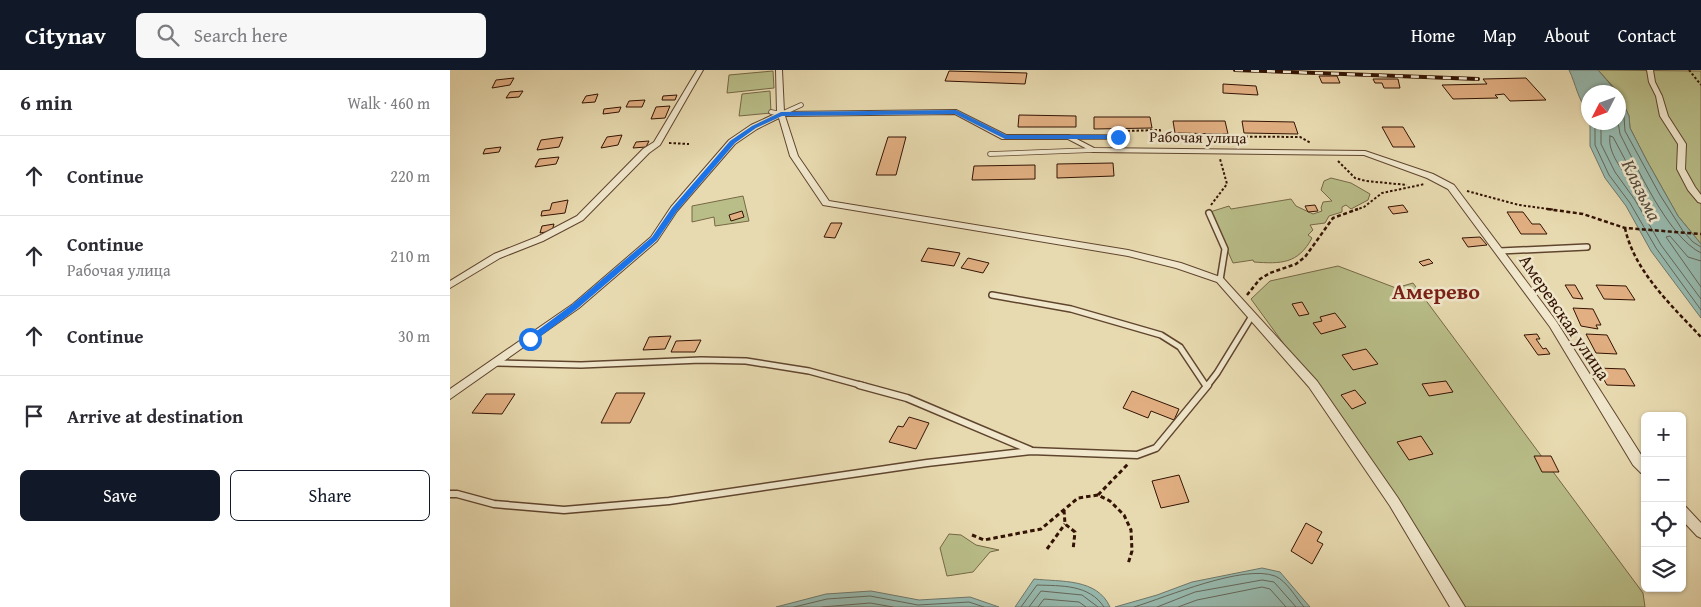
<!DOCTYPE html>
<html lang="en">
<head>
<meta charset="utf-8">
<style>
	:root { --surface:#fff; --page:#f7f7f7; --text:#2b2b33; --muted:#7c7c81; --line:#e1e1e2; --accent:#111827 }
	body { margin:0; font-family:"Gentium Book Plus",serif; background:var(--page); color:var(--text) }
	.controls { position:absolute; right:15px; bottom:15px; display:grid; overflow:hidden; border-radius:8px; box-shadow:0 1px 4px #0004 }
	.controls button { width:45px; height:45px; display:grid; place-items:center; padding:0; border:0; border-bottom:1px solid var(--line); background:var(--surface); color:var(--text); font:25px sans-serif }
	.compass { position:absolute; left:1131px; top:15px; width:45px; height:45px; border-radius:50%; background:var(--surface); box-shadow:0 1px 4px #0004; rotate:228deg }
	.stop { position:absolute; width:15px; height:15px; margin:-11px; border:4px solid #1a73e8; border-radius:50%; background:#fff }
	.stop.end { background:#1a73e8; border-color:#fff; box-shadow:0 1px 5px #0008 }
	.list { margin:0; padding:0; list-style:none }
	h2 { display:flex; justify-content:space-between; align-items:center; height:65px; margin:0; padding:0 20px; font-size:21px }
	h2 small { font-size:16px; font-weight:400; color:var(--muted) }
	.list li { display:grid; grid-template-columns:32px 1fr auto; gap:15px; align-items:center; box-sizing:border-box; height:80px; padding:0 20px; border-top:1px solid var(--line) }
	.list b { display:block; font-size:19px; white-space:nowrap }
	.list p { margin:0; font-size:16px; white-space:nowrap; color:var(--muted) }
	.list em { font-size:16px; font-style:normal; color:var(--muted) }
	.actions { display:flex; gap:10px; padding:15px 20px }
	.actions a { flex:1; padding:11px 0; border:1px solid var(--accent); border-radius:8px; text-align:center; font-size:18px; color:var(--accent) }
	.actions .main { background:var(--accent); color:#fff }
	.icon { flex:none; width:28px; height:28px; fill:none; stroke:currentColor; stroke-width:2; stroke-linecap:round; stroke-linejoin:round }
	.map { position:relative; flex:none; width:1251px; height:537px; overflow:hidden }
	header { display:flex; align-items:center; gap:30px; box-sizing:border-box; height:70px; padding:0 25px; background:var(--accent); color:#fff }
	header strong { font-size:24px }
	nav { display:flex; gap:28px; margin-inline-start:auto; font-size:18px }
	.search { width:350px; height:45px; background:var(--page); display:flex; align-items:center; gap:12px; box-sizing:border-box; padding:0 18px; border-radius:8px; color:var(--muted); font-size:19px }
	main { display:flex }
	aside { flex:1; background:var(--surface) }
	.map>svg:first-child { display:block }
	.green { fill:#b9be89; stroke:#766846 }
	.water { fill:#97baaf; stroke:#6f776a }
	.lines { fill:none; stroke-linecap:round; stroke-linejoin:round }
	.shore { stroke:#656659; stroke-width:1 }
	.building { fill:#e1af82; stroke:#331303 }
	.lane-far2-casing { stroke:#60452e; stroke-width:5.5 }
	.lane-far1-casing { stroke:#60452e; stroke-width:8 }
	.lane-casing { stroke:#60452e; stroke-width:9 }
	.street-casing { stroke:#60452e; stroke-width:2 }
	.path-far2 { stroke:#331303; stroke-width:2; stroke-dasharray:2.5 2; stroke-linecap:butt }
	.path-far1 { stroke:#331303; stroke-width:2.5; stroke-dasharray:4 2.5; stroke-linecap:butt }
	.path { stroke:#331303; stroke-width:3; stroke-dasharray:4.5 3; stroke-linecap:butt }
	.lane-far2 { stroke:#f0e7cc; stroke-width:4 }
	.lane-far1 { stroke:#f0e7cc; stroke-width:5 }
	.lane { stroke:#f0e7cc; stroke-width:6 }
	.street { fill:#f0e7cc; fill-rule:evenodd }
	.rail-casing { stroke:#331303; stroke-width:4 }
	.rail { stroke:#f0e7cc; stroke-width:2.5; stroke-dasharray:8; stroke-linecap:butt }
	.route { fill:#1a73e8 }
	.labels { text-anchor:middle; dominant-baseline:central; stroke-width:5; stroke-linejoin:round; paint-order:stroke }
	.far-street-label { font-size:15px; fill:#331303; stroke:#f0e7cc }
	.street-label { font-size:18px; fill:#331303; stroke:#f0e7cc }
	.water-label { font-size:19px; font-style:italic; fill:#564d3f; stroke:#f0e7cc }
	.district-label { font-size:22px; font-weight:bold; fill:#7a1f14; stroke:#f0e7cc }
</style>
</head>
<body>
<header>
<strong>Citynav</strong>
<div class="search"><svg class="icon" aria-label="search" viewBox="0 0 24 24"><circle cx="10" cy="10" r="6"/><path d="M15 15l6 6"/></svg>Search here</div>
<nav><a>Home</a><a>Map</a><a>About</a><a>Contact</a></nav>
</header>
<main>
<aside>
<h2>6 min<small>Walk · 460 m</small></h2>
<ul class="list">
<li><svg class="icon" aria-label="ahead" viewBox="0 0 24 24"><path d="M12 20V5M6 11l6-6 6 6"/></svg><div><b>Continue</b></div><em>220 m</em></li>
<li><svg class="icon" aria-label="ahead" viewBox="0 0 24 24"><path d="M12 20V5M6 11l6-6 6 6"/></svg><div><b>Continue</b><p>Рабочая улица</p></div><em>210 m</em></li>
<li><svg class="icon" aria-label="ahead" viewBox="0 0 24 24"><path d="M12 20V5M6 11l6-6 6 6"/></svg><div><b>Continue</b></div><em>30 m</em></li>
<li><svg class="icon" aria-label="arrive" viewBox="0 0 24 24"><path d="M6 21V4h12l-3 4 3 4H6"/></svg><div><b>Arrive at destination</b></div></li>
</ul>
<div class="actions"><a class="main">Save</a><a>Share</a></div>
</aside>
<div class="map">
<svg width="1251" height="537" viewBox="0 0 1251 537">
	<rect width="100%" height="100%" fill="#e8dab0"/>
	<filter id="stains"><feTurbulence type="fractalNoise" baseFrequency=".004" numOctaves="4"/><feColorMatrix values="0 0 0 0 .2 0 0 0 0 .09 0 0 0 0 .02 0 0 0 .5 -.17"/></filter>
	<radialGradient id="worn" r=".72"><stop offset=".6" stop-color="#630" stop-opacity="0"/><stop offset="1" stop-color="#630" stop-opacity=".3"/></radialGradient>
	<g class="green">
		<polygon points="1148,0 1251,1 1251,174 1228,146 1197,91 1180,58 1179,46 1168,22"/>
		<polygon points="323,1 324,18 277,23 279,5"/>
		<polygon points="320,21 321,43 289,46 292,24"/>
		<path d="M 881,108 L 901,113 L 920,124 L 918,130 L 901,139 L 896,135 L 892,137 L 892,142 L 879,146 L 875,153 L 860,155 L 863,160 L 858,165 L 862,168 C 848,194 831,194 804,192 L 803,190 L 783,193 L 760,142 L 779,136 L 781,139 L 841,129 L 846,136 L 863,144 L 872,141 L 871,138 L 873,132 L 882,131 L 871,120 L 874,111 Z"/>
		<polygon points="293,126 299,151 265,156 264,147 242,152 242,136"/>
		<polygon points="888,196 946,218 963,213 1193,523 1195,537 1008,537 863,314 801,229 820,211"/>
		<polygon points="499,464 511,465 526,475 549,480 540,482 523,502 497,506 490,478"/>
	</g>
	<g class="water">
		<path d="M 1119,0 L 1148,0 L 1167,22 L 1138,22 L 1138,40 C 1128,31 1126,14 1119,0 Z"/>
		<polygon points="1169,24 1179,46 1180,58 1197,91 1228,146 1251,174 1251,248 1201,181 1176,136 1155,108 1140,76 1140,53 1168,52"/>
		<polygon points="812,498 830,502 860,537 665,537 707,525 742,512"/>
		<path d="M 584,509 C 611,512 647,508 660,537 L 565,537 Z"/>
		<polygon points="421,521 469,530 520,527 549,537 326,537 376,524"/>
	</g>
	<g class="lines">
		<g class="shore">
			<polyline points="1168,33 1174,47 1175,61 1210,125 1233,161 1243,172 1251,177"/>
			<polyline points="1145,52 1145,75 1159,105 1180,133 1206,178 1251,240"/>
			<polyline points="1151,52 1151,74 1165,102 1185,130 1211,175 1251,229"/>
			<path d="M 1168,52 L 1170,64 C 1187,97 1218,167 1251,183"/>
			<path d="M 1160,66 L 1163,67 L 1187,112 L 1186,115 L 1183,115 C 1174,102 1157,83 1160,66 Z"/>
			<polyline points="1251,191 1238,187 1220,166 1216,167 1251,217"/>
			<polyline points="344,537 377,529 420,526 468,535 519,532 534,537"/>
			<polyline points="372,537 420,533 443,537"/>
			<path d="M 571,537 L 587,515 C 611,516 639,514 654,537"/>
			<polyline points="579,537 591,521 632,525 648,537"/>
			<polyline points="588,537 594,529 629,532 636,537"/>
			<path d="M 684,537 C 717,527 793,494 825,506 C 837,511 846,528 854,537"/>
			<polyline points="707,537 745,522 812,510 824,512 846,537"/>
			<polyline points="728,537 747,530 812,517 820,519 836,537"/>
		</g>
	</g>
	<g class="building">
		<polygon points="499,1 577,3 575,14 495,11"/>
		<polygon points="869,6 887,6 890,13 872,13"/>
		<polygon points="64,8 60,15 42,18 46,10"/>
		<polygon points="1076,8 1096,30 1060,31 1054,24 1045,25 1048,28 1003,29 992,15 1037,14 1033,9"/>
		<polygon points="923,9 948,9 950,18 934,18 932,13 925,13"/>
		<polygon points="773,14 806,16 808,25 773,23"/>
		<polygon points="73,21 69,27 56,28 60,22"/>
		<polygon points="148,24 145,32 132,33 136,26"/>
		<polygon points="227,25 225,30 212,30 213,26"/>
		<polygon points="195,30 192,37 176,37 179,31"/>
		<polygon points="220,36 215,48 201,49 206,37"/>
		<polygon points="171,37 169,42 153,44 154,39"/>
		<polygon points="569,45 626,46 626,57 568,57"/>
		<polygon points="644,47 700,47 702,58 644,59"/>
		<polygon points="723,51 775,51 778,64 725,63"/>
		<polygon points="792,51 844,52 848,64 794,63"/>
		<polygon points="932,57 953,57 965,77 943,77"/>
		<polygon points="172,65 168,75 151,78 157,67"/>
		<polygon points="113,67 109,77 87,80 91,70"/>
		<polygon points="438,67 456,67 446,105 426,105"/>
		<polygon points="199,71 196,77 183,78 186,72"/>
		<polygon points="51,77 49,82 33,84 35,79"/>
		<polygon points="109,87 106,94 85,97 89,89"/>
		<polygon points="663,93 664,106 607,108 607,94"/>
		<polygon points="585,95 585,109 522,110 524,96"/>
		<polygon points="118,130 115,143 91,146 92,141 100,140 102,133"/>
		<polygon points="865,135 868,141 858,142 855,136"/>
		<polygon points="953,135 958,142 943,144 938,137"/>
		<polygon points="292,141 294,147 281,151 279,145"/>
		<polygon points="1057,142 1073,142 1082,154 1090,154 1097,164 1071,164"/>
		<polygon points="381,153 392,153 385,168 374,167"/>
		<polygon points="104,154 102,161 90,163 92,156"/>
		<polygon points="1030,167 1037,175 1018,177 1012,168"/>
		<polygon points="478,178 510,183 504,196 471,191"/>
		<polygon points="518,188 539,193 533,203 511,198"/>
		<polygon points="979,189 983,193 973,196 969,192"/>
		<polygon points="1115,215 1125,215 1133,229 1123,228"/>
		<polygon points="1146,215 1176,216 1185,230 1154,229"/>
		<polygon points="852,232 859,244 849,246 842,234"/>
		<polygon points="1123,238 1143,239 1151,255 1146,255 1148,259 1131,256"/>
		<polygon points="885,243 896,257 871,264 863,253 872,251 870,247"/>
		<polygon points="1087,264 1090,269 1086,269 1093,279 1096,278 1100,284 1088,285 1074,265"/>
		<polygon points="1136,264 1157,265 1167,284 1146,283"/>
		<polygon points="221,266 215,279 193,280 199,267"/>
		<polygon points="251,270 245,282 221,282 226,271"/>
		<polygon points="916,279 928,294 903,300 892,285"/>
		<polygon points="1147,298 1175,299 1185,316 1157,315"/>
		<polygon points="996,311 1003,322 979,326 972,314"/>
		<polygon points="905,320 916,333 902,339 891,325"/>
		<polygon points="682,321 729,339 724,350 701,341 698,348 673,338"/>
		<polygon points="166,323 195,323 180,353 151,353"/>
		<polygon points="36,324 65,324 52,344 22,343"/>
		<polygon points="459,347 479,353 466,379 439,372 448,356 453,357"/>
		<polygon points="971,366 983,384 959,390 947,372"/>
		<polygon points="1084,386 1101,386 1109,402 1092,402"/>
		<polygon points="729,405 739,432 711,438 702,411"/>
		<polygon points="856,453 872,462 867,471 873,474 862,494 841,481"/>
	</g>
	<g class="lines">
		<g class="lane-far2-casing">
			<g id="lane-far2">
				<polyline points="321,42 331,44 351,35"/>
				<polyline points="619,67 668,67"/>
				<polyline points="540,84 643,80"/>
			</g>
		</g>
		<g class="lane-far1-casing">
			<g id="lane-far1">
				<polyline points="759,143 775,179 770,210"/>
				<polyline points="1050,181 1137,177"/>
				<polyline points="542,225 621,239 711,265 730,277 756,316"/>
				<polyline points="46,293 131,295 251,290 296,291 359,301 414,316"/>
				<polyline points="757,316 767,303 802,246"/>
			</g>
		</g>
		<g class="lane-casing">
			<g id="lane">
				<polyline points="409,315 457,328 580,380"/>
				<polyline points="0,424 7,424 44,434 114,440 219,431 477,393 581,381 687,385 706,378 758,315"/>
			</g>
		</g>
		<g class="street-casing">
			<g id="street">
				<polygon points="247,0 253,0 210,75 199,83 133,150 93,171 50,188 0,218 0,211 44,184 87,167 127,146 193,79 204,72"/>
				<polygon points="326,0 332,0 334,42 506,40 556,65 619,65 644,78 915,81 983,104 1004,115 1106,251 1195,391 1195,404 1191,403 1183,395 1100,257 998,119 977,108 914,85 643,82 618,69 552,69 505,44 335,46 348,86 379,131 678,180 731,193 773,208 867,311 948,428 1015,537 1000,537 940,436 859,317 767,212 726,198 678,186 373,135 340,86 329,48 307,59 285,74 227,141 207,171 129,238 0,329 0,319 123,234 201,167 221,137 279,70 301,55 327,43"/>
				<polygon points="1197,0 1203,0 1205,12 1212,26 1218,46 1236,74 1235,99 1245,117 1251,125 1251,133 1248,132 1238,120 1227,99 1228,74 1210,46 1206,26 1199,12"/>
				<polygon points="1232,435 1236,437 1251,453 1251,468 1247,466 1232,450"/>
			</g>
		</g>
		<g class="path-far2">
			<polyline points="1239,0 1251,15"/>
			<polyline points="673,61 710,60 711,73"/>
			<polyline points="710,66 850,67 861,73"/>
			<polyline points="219,73 239,74"/>
			<polyline points="888,91 905,108 916,111 957,115"/>
			<polyline points="1017,121 1069,135 1106,140"/>
			<polyline points="761,135 777,114 770,89"/>
			<polyline points="905,140 914,137 932,123 975,114"/>
		</g>
		<g class="path-far1">
			<polyline points="1097,139 1133,144 1175,158 1251,164"/>
			<path d="M 1175,158 C 1184,201 1222,236 1251,267"/>
			<polyline points="797,225 810,209 820,203 846,194 855,187 883,148 908,139"/>
		</g>
		<g class="path">
			<polyline points="648,425 678,394"/>
			<polyline points="614,440 615,454 625,462 623,480"/>
			<polyline points="522,465 534,470 591,459 628,428 648,425 660,431 674,445 681,460 682,481 678,494"/>
			<polyline points="597,479 615,454"/>
		</g>
		<use href="#lane-far2" class="lane-far2"/>
		<use href="#lane-far1" class="lane-far1"/>
		<use href="#lane" class="lane"/>
		<use href="#street" class="street"/>
		<g class="rail-casing">
			<polyline id="rail" points="785,0 1028,9"/>
		</g>
		<use href="#rail" class="rail"/>
	</g>
	<polygon class="route" points="506,40 556,65 668,65 671,67 668,69 555,69 505,44 332,46 306,58 285,73 227,141 207,170 128,238 83,272 80,272 76,269 123,234 202,167 222,138 280,71 302,56 331,42"/>
	<g class="labels">
		<g class="far-street-label">
			<text transform="translate(748 67) rotate(1)">Рабочая улица</text>
		</g>
		<g class="street-label">
			<text transform="translate(1115 247) rotate(56)">Амеревская улица</text>
		</g>
		<g class="water-label">
			<text transform="translate(1192 120) rotate(64)">Клязьма</text>
		</g>
		<g class="district-label">
			<text x="986" y="221">Амерево</text>
		</g>
	</g>
	<rect width="100%" height="100%" filter="url(#stains)"/>
	<rect width="100%" height="100%" fill="url(#worn)"/>
</svg>
<div class="controls">
<button>+</button>
<button>−</button>
<button><svg class="icon" aria-label="locate" viewBox="0 0 24 24"><circle cx="12" cy="12" r="6"/><path d="M12 2v4M12 18v4M2 12h4M18 12h4"/></svg></button>
<button><svg class="icon" aria-label="layers" viewBox="0 0 24 24"><path d="M12 4l9 5-9 5-9-5zM3 14l9 5 9-5"/></svg></button>
</div>
<svg class="compass" viewBox="-18 -18 36 36"><path d="M0-13l5 13h-10z" fill="#e53935"/><path d="M0 13l5-13h-10z" fill="#7c7c81"/></svg>
<div class="stop" style="left:80px;top:269px"></div>
<div class="stop end" style="left:668px;top:67px"></div>
</div>
</main>
</body>
</html>
